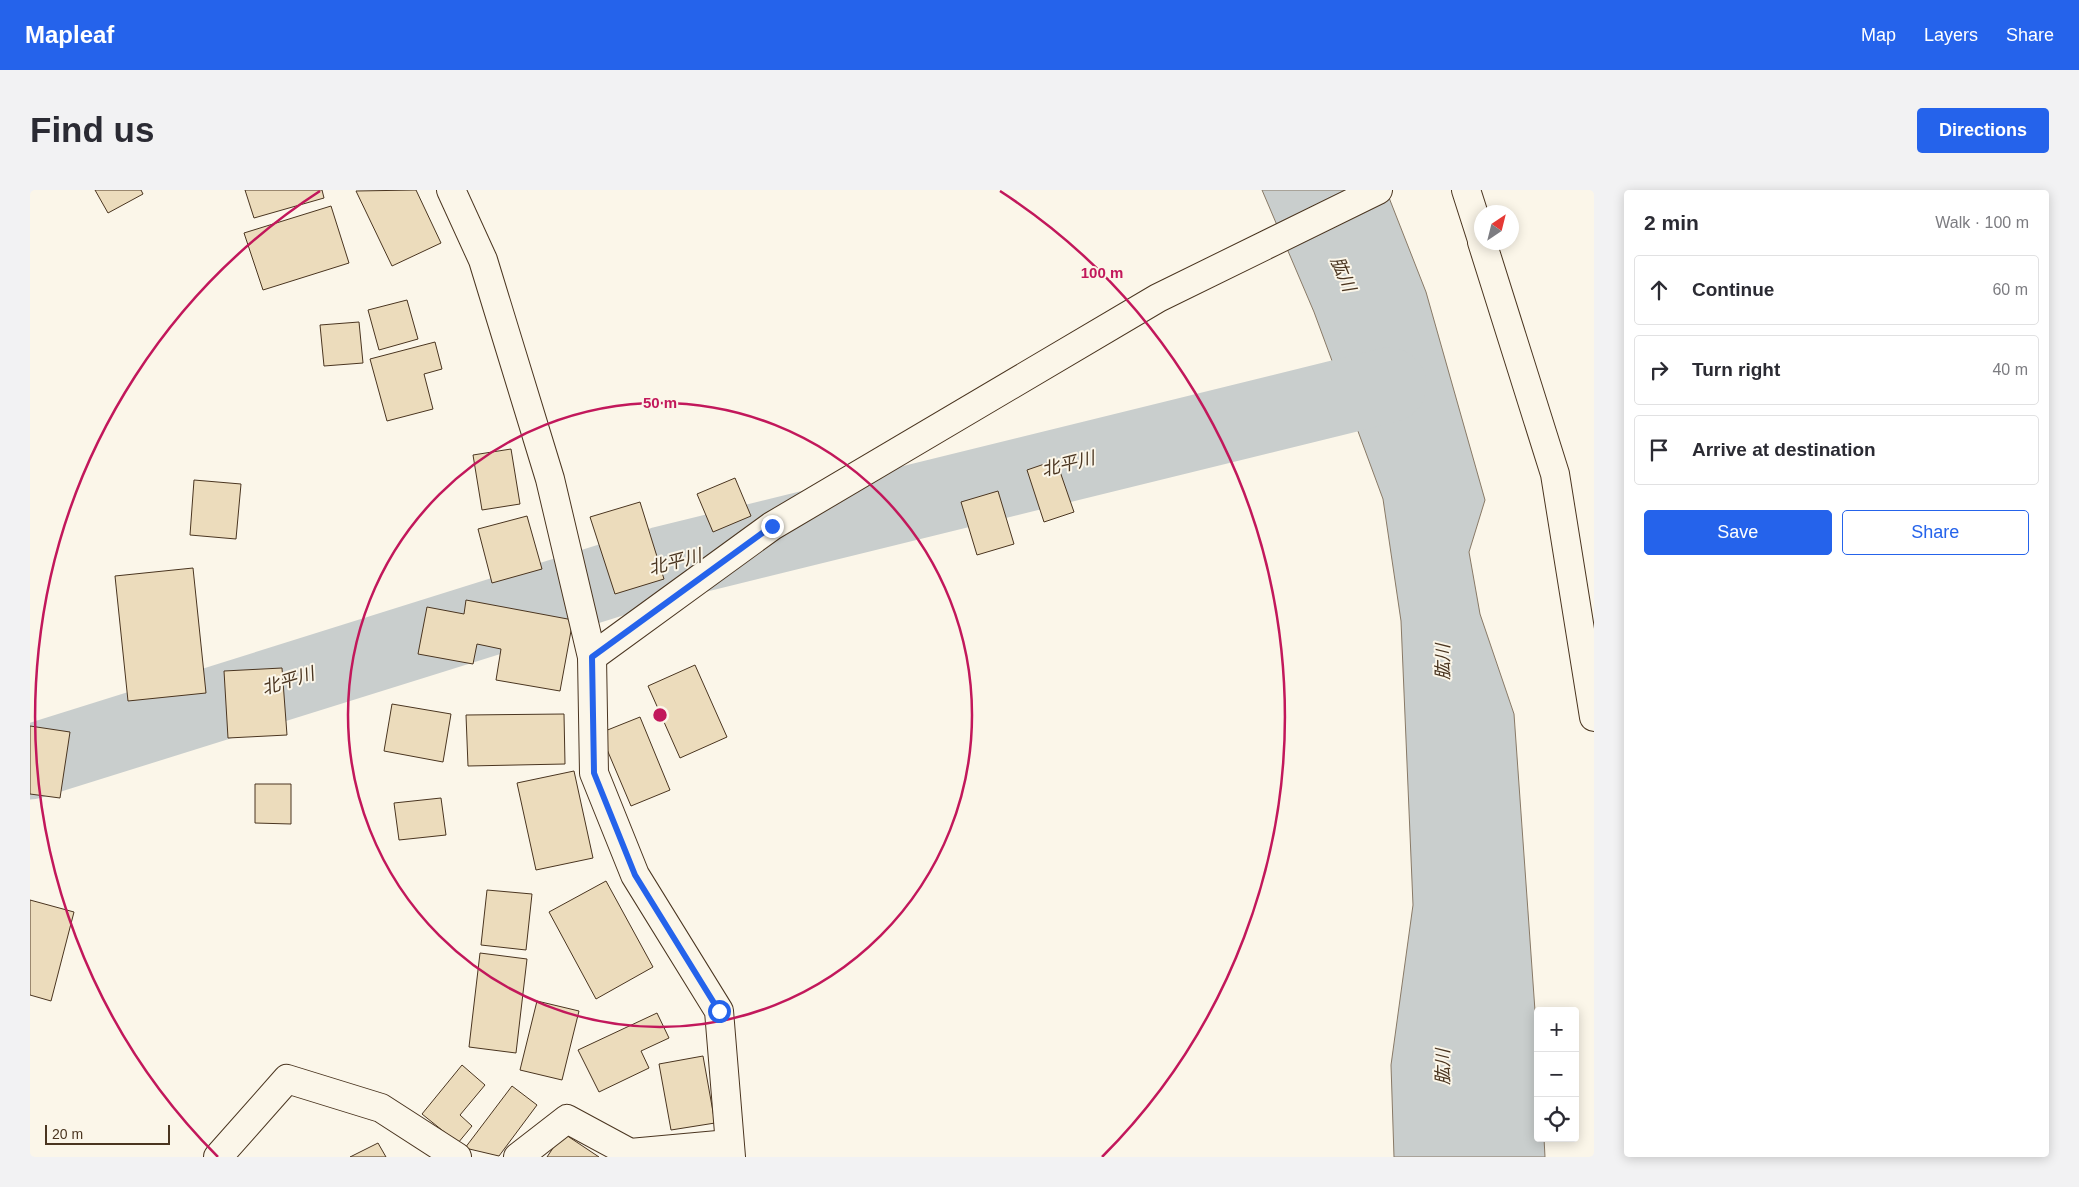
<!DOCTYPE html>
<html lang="en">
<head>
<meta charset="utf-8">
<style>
	:root { --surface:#fff; --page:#f2f2f3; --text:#2b2b33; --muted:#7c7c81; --line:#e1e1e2; --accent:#2563eb }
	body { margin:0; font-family:Arial,"Noto Sans JP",sans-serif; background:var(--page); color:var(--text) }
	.controls { position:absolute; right:15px; bottom:15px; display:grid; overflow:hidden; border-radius:5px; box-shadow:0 2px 12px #0003 }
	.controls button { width:45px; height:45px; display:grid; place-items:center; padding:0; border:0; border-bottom:1px solid var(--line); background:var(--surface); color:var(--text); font:25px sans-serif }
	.compass { position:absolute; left:1444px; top:15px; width:45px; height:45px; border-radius:50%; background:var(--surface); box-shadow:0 2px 12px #0003; rotate:35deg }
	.scale { position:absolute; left:15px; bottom:12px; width:125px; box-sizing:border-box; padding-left:5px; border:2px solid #4a3520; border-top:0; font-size:14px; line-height:18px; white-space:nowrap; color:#4a3520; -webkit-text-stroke:4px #fbf6e9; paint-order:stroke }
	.stop { position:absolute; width:15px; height:15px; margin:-11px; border:4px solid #2563eb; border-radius:50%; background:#fff }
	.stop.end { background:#2563eb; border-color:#fff; box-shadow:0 1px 5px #0008 }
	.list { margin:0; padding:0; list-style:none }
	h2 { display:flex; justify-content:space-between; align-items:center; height:65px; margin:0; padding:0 20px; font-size:21px }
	h2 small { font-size:16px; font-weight:400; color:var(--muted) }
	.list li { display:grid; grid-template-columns:32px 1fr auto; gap:15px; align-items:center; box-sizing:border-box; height:70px; margin:0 10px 10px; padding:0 10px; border:1px solid var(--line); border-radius:5px }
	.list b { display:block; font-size:19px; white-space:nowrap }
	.list em { font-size:16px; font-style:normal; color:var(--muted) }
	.actions { display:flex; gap:10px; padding:15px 20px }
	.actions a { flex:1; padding:11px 0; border:1px solid var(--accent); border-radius:5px; text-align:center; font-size:18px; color:var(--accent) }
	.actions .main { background:var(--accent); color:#fff }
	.icon { flex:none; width:28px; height:28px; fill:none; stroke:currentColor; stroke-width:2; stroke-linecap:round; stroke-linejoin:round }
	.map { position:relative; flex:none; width:1564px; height:967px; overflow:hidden; border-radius:5px }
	header { display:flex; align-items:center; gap:30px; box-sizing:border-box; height:70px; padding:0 25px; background:var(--accent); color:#fff }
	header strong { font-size:24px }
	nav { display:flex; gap:28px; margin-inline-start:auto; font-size:18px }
	.intro { display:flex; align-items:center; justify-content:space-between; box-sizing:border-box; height:120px; padding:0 30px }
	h1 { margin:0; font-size:35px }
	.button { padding:12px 22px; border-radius:5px; background:var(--accent); color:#fff; font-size:18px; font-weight:700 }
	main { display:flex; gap:30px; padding:0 30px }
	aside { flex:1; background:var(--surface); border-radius:5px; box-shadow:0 2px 12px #0003 }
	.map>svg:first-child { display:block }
	.water { fill:#c9cecd; stroke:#887966 }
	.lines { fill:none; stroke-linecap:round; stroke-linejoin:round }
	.river { stroke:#c9cecd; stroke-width:75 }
	.building { fill:#ecdcbc; stroke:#4a3520 }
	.minor-casing { stroke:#4a3520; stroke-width:30 }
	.minor { stroke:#fbf6e9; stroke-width:28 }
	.route { stroke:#2563eb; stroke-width:6 }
	.ring { fill:none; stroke:#c2185b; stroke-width:2.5 }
	.labels { text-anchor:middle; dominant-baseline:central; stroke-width:4; stroke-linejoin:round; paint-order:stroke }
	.water-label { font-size:18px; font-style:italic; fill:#4a3520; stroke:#fbf6e9 }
	.centre { fill:#c2185b; stroke:#fbf6e9; stroke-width:2.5 }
	.ring-label { font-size:15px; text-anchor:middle; font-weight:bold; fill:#c2185b; stroke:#fbf6e9; stroke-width:4; stroke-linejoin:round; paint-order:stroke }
</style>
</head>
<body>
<header>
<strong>Mapleaf</strong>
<nav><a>Map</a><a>Layers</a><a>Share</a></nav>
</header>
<div class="intro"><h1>Find us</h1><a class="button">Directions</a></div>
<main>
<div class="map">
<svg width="1564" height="967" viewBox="0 0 1564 967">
	<rect width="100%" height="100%" fill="#fbf6e9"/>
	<polygon class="water" points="1232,0 1356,0 1396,102 1455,310 1439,362 1450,424 1484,524 1508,863 1508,948 1514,948 1515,967 1364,967 1361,875 1383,715 1371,431 1353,309 1284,122"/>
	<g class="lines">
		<polyline class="river" points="0,572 632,374 1359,195"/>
	</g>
	<g class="building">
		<polygon points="65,0 111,0 113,4 78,23"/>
		<polygon points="215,0 292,0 294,8 224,28"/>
		<polygon points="386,0 411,53 362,76 326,1"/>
		<polygon points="301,16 319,73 233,100 214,43"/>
		<polygon points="377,110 388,149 349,160 338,120"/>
		<polygon points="329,132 333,173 294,176 290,135"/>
		<polygon points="405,152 412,179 394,184 403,219 357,231 340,169"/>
		<polygon points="481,259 490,314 452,320 443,265"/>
		<polygon points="1026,270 1044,322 1014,332 997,280"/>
		<polygon points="705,288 721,326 683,342 667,304"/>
		<polygon points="164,290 211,294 206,349 160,345"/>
		<polygon points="968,301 984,354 947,365 931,312"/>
		<polygon points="610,312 634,389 585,404 560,327"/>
		<polygon points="497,326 512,379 462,393 448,339"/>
		<polygon points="163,378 176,503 98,511 85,386"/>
		<polygon points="436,410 543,430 530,501 466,490 471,459 447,454 443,474 388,464 397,417 434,424"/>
		<polygon points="665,475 697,547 650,568 618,496"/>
		<polygon points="252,478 257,545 198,548 194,481"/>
		<polygon points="362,514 421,524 413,572 354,561"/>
		<polygon points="534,524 535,574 438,576 436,525"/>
		<polygon points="610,527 640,600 601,616 570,543"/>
		<polygon points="0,536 40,542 30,608 0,604"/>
		<polygon points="544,581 563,668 506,680 487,593"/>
		<polygon points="225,594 261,594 261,634 225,633"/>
		<polygon points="411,608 416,645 369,650 364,613"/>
		<polygon points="576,691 623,777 566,809 519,722"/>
		<polygon points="457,700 502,704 496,760 451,755"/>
		<polygon points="0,710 44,722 21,811 0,805"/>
		<polygon points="450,763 497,769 486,863 439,857"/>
		<polygon points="507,811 549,821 532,890 490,880"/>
		<polygon points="627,823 639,848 611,861 619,878 569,902 548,860"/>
		<polygon points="673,866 685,933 641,940 629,874"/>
		<polygon points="432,875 455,895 430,925 442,936 428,953 392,924"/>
		<polygon points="482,896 507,915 469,966 435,958"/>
		<polygon points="533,943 569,967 517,967"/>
		<polygon points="348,953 356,967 320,967"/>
	</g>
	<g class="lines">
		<g class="minor-casing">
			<g id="minor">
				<polyline points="421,0 453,70 520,289 562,467 564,583 605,685 689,821 701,967"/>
				<polyline points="1436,0 1452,50"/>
				<polyline points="1452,52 1525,284 1564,527"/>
				<polyline points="562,467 742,336 1128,108 1348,0"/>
				<polyline points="188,967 257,889 351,918 427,967"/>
				<polyline points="488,967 537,929 600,963 699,954"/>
			</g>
		</g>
		<use href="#minor" class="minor"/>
	</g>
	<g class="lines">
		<polyline class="route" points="689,821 605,685 564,583 562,467 742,336"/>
	</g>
	<g class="ring">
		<circle cx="630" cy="525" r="312"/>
		<path d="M188 967A625 625 0 0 1 290 1M970 1A625 625 0 0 1 1072 967"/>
	</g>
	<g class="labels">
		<g class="water-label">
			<text transform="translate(1313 84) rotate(67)">肱川</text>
			<text transform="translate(1038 274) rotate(-14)">北平川</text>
			<text transform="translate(645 372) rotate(-15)">北平川</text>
			<text transform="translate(1413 472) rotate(-90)">肱川</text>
			<text transform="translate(258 491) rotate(-17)">北平川</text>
			<text transform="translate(1413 877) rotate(-90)">肱川</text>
		</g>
	</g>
	<circle cx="630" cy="525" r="8" class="centre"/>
	<g class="ring-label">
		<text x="1072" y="88">100 m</text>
		<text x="630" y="218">50 m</text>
	</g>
</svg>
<div class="controls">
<button>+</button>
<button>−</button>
<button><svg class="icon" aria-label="locate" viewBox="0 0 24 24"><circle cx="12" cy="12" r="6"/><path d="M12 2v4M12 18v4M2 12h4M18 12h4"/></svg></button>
</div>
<svg class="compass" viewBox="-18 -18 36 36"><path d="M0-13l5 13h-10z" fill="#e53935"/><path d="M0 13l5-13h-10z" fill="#7c7c81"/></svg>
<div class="scale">20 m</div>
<div class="stop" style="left:689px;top:821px"></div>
<div class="stop end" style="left:742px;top:336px"></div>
</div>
<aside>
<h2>2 min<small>Walk · 100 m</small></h2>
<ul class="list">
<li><svg class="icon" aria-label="ahead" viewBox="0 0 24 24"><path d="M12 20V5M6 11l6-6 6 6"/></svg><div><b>Continue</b></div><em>60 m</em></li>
<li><svg class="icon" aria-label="right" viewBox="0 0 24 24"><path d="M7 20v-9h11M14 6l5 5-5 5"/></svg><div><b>Turn right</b></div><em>40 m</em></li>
<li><svg class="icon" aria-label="arrive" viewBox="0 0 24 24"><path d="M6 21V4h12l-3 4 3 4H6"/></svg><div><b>Arrive at destination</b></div></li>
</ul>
<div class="actions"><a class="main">Save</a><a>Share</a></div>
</aside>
</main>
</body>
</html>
